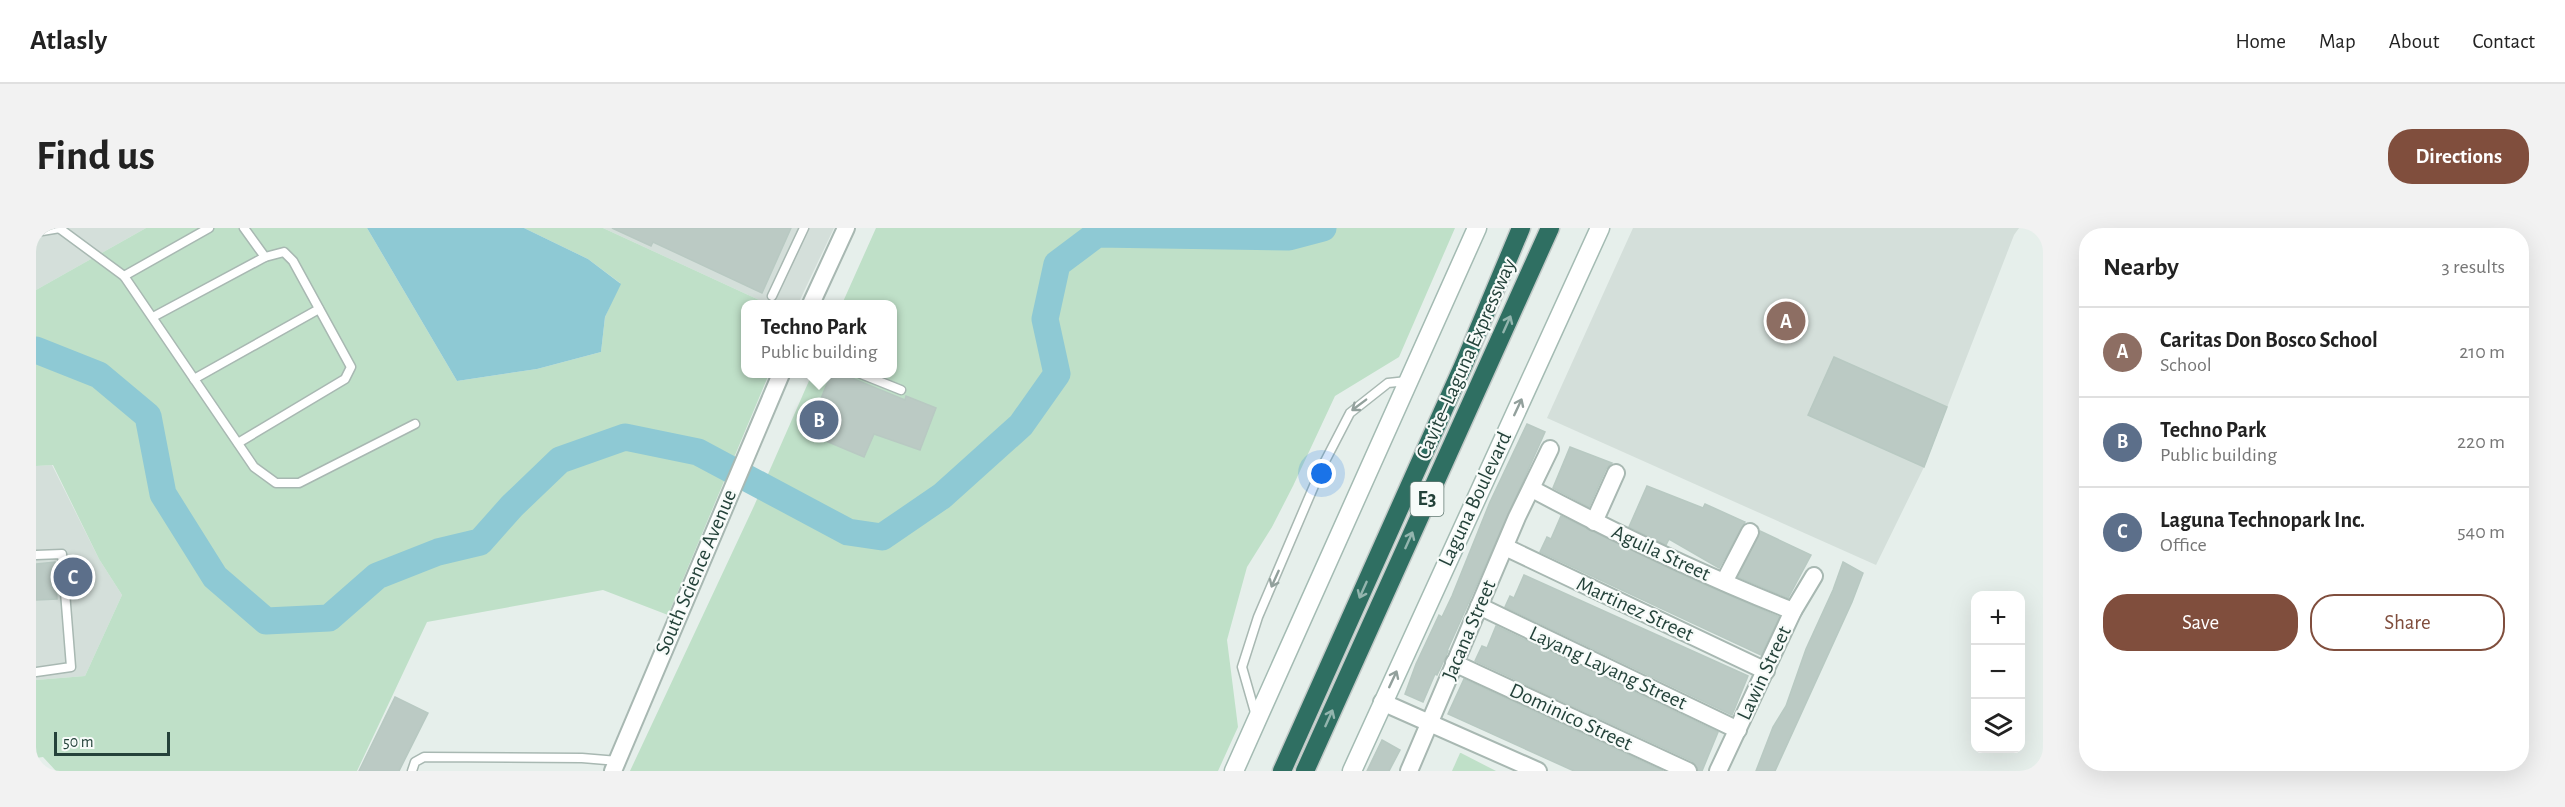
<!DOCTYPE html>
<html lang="en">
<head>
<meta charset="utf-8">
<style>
	:root { --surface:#fff; --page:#f2f2f2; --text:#222; --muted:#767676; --line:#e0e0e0; --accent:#804e3d }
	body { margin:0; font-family:"Alegreya Sans",sans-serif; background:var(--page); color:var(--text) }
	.controls { position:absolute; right:18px; bottom:18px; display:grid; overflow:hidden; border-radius:12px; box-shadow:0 6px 24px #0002 }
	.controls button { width:54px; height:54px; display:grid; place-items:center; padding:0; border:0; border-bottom:2px solid var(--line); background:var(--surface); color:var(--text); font:30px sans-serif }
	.scale { position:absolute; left:18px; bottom:15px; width:116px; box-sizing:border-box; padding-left:6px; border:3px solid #24423a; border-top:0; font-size:16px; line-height:21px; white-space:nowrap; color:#24423a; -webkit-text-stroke:4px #f7fbf9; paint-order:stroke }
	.you { position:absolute; left:1286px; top:246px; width:21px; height:21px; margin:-15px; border:4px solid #fff; border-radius:50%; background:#1a73e8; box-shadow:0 0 0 9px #1a73e833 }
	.badge { display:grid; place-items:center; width:39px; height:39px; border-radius:50%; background:var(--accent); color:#fff; font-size:20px; font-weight:700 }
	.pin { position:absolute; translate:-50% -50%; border:3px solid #fff; box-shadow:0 2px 6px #0006 }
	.popup { position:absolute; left:705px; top:72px; width:156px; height:78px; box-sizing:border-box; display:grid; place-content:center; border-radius:12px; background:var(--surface); filter:drop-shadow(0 2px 4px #0005); font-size:20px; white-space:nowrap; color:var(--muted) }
	.popup b { font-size:22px; color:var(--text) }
	.popup::after { content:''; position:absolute; left:50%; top:100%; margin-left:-12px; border:12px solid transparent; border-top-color:var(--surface) }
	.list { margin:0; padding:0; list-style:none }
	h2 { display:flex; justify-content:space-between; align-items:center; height:78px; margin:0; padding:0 24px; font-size:26px }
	h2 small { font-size:20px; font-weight:400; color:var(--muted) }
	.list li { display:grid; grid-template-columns:39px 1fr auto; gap:18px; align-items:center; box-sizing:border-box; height:90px; padding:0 24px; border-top:2px solid var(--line) }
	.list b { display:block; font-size:22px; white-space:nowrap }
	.list p { margin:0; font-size:20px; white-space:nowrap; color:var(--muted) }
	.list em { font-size:20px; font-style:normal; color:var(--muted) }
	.actions { display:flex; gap:12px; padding:18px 24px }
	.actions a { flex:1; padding:14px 0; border:2px solid var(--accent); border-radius:24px; text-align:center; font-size:21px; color:var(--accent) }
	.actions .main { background:var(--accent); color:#fff }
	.icon { flex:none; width:33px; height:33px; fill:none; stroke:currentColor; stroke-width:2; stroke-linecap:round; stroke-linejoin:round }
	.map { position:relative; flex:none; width:2007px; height:543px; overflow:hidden; border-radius:24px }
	header { display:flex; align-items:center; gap:36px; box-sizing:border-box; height:84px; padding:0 30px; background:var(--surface); border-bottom:2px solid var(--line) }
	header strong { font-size:28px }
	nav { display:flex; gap:33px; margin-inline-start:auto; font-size:21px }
	.intro { display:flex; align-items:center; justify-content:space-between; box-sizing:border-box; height:144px; padding:0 36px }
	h1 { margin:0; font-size:42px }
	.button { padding:15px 27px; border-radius:24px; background:var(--accent); color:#fff; font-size:21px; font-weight:700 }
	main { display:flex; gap:36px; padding:0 36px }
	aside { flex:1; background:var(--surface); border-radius:24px; box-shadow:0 6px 24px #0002 }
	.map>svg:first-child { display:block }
	.built { fill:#d4dfda }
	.green { fill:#bfe0c8 }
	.water { fill:#8ec9d4 }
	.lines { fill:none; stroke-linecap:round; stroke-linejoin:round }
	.river { stroke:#8ec9d4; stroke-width:27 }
	.building { fill:#bbcac4; stroke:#b8c9c2; stroke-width:1.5 }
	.service-casing { stroke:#a8b8b2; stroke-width:11 }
	.minor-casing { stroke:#a8b8b2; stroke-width:20 }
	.secondary-casing { stroke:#a4bbb3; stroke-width:21 }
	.motorway-casing { stroke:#c2cac8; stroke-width:21 }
	.service { stroke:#fff; stroke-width:8 }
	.minor { stroke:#fff; stroke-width:16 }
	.secondary { stroke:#fff; stroke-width:18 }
	.motorway { stroke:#2f6f62; stroke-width:18 }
	.oneway { stroke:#93b5ae }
	.oneway2 { stroke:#92a09c }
	.labels { text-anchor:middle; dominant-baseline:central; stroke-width:4.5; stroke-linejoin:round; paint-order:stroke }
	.shield { fill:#f7fbf9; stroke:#637a73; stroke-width:1.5 }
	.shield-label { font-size:20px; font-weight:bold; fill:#24423a }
	.street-label { font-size:21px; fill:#24423a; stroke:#f7fbf9 }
</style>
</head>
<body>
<header>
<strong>Atlasly</strong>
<nav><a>Home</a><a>Map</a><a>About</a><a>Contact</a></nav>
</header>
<div class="intro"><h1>Find us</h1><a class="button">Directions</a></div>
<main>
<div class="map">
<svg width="2007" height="543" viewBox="0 0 2007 543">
	<rect width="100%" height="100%" fill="#e6efeb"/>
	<g class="built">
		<polygon points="0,0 110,0 0,62"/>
		<polygon points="567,0 798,0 762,76 732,76"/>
		<polygon points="1597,0 1983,0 1978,7 1888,239 1840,337 1511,190"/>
		<polygon points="16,237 63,331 86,367 49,448 0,452 0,238"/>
	</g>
	<g class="green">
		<polygon points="110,0 331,0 421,153 501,141 565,124 569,89 584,55 552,31 488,0 567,0 732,76 710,76 710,146 733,146 632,387 567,362 391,394 321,543 20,543 7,529 0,530 0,452 49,448 86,367 63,331 17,237 0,238 0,62"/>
		<polygon points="840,0 1419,0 1363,129 1299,168 1257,258 1236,299 1211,339 1191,412 1202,499 1182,543 594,543 718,278 776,146 856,146 856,76 806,76"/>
		<polygon points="1424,525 1425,525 1460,543 1416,543"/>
	</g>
	<polygon class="water" points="331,0 488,0 552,31 585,56 569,89 565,124 501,141 421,153"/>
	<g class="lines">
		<polyline class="river" points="0,122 63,147 112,188 127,266 179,349 230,393 293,390 341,348 402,324 444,314 476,278 524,232 589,209 662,224 812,304 846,309 906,268 985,197 1021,146 1009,91 1021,36 1061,6 1253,9 1287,0"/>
	</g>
	<g class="building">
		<polygon points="576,0 755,0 726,65 617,14 615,18"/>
		<polygon points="1798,129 1911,179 1888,239 1772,187"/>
		<polygon points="795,146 806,146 869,172 870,168 900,180 884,222 838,206 828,229 771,205"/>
		<polygon points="1491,196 1509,204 1411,423 1412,423 1410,428 1401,447 1399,446 1387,474 1369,466 1380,436 1403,387 1406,389 1416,368 1454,274"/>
		<polygon points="1534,219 1576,235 1570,241 1553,279 1517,260"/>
		<polygon points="1611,258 1667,280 1669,276 1709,294 1683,340 1633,311 1630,317 1593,299"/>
		<polygon points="1525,288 1653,350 1743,389 1725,427 1504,324 1511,309 1515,311"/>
		<polygon points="1724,303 1775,327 1752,370 1702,349"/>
		<polygon points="19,334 21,371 0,372 0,336"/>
		<polygon points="1807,334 1827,345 1816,374 1739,543 1720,543 1737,499 1750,478 1770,421 1797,362"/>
		<polygon points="1488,347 1712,448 1696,487 1469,379 1474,368 1478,370"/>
		<polygon points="1460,398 1682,504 1666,543 1662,543 1656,533 1439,433 1446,418 1451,420"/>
		<polygon points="1428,451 1627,543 1538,543 1412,486"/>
		<polygon points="359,469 392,485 363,543 323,543"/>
		<polygon points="1346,512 1364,522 1353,543 1331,543"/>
	</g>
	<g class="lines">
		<g class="service-casing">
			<g id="service">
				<polyline points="23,0 88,48 218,239 240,255 263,255 379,196"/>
				<polyline points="208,0 229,29"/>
				<polyline points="0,4 24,0"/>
				<polyline points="88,48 173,0"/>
				<polyline points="736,68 768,0"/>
				<polyline points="117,89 229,29 248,24 257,33 315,139 309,151 202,215"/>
				<polyline points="825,146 865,162"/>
				<polyline points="158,151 283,81"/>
				<polyline points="0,327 26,326 35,439 0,444"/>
				<polyline points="1220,488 1206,439 1222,389 1286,239 1314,185 1352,155 1371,153"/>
				<polyline points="376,543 379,534 388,529 546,530 582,533"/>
			</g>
		</g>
		<g class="minor-casing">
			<g id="minor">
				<polyline points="775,76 810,0"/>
				<path d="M 1496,261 C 1581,306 1668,348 1757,383"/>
				<polyline points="1558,294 1580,245"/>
				<polyline points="1469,319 1730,443"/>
				<polyline points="1688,354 1714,304"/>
				<polyline points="1443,378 1702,502"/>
				<polyline points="1418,435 1652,543"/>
				<polyline points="1346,474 1502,543"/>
				<polyline points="577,543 745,146"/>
				<polyline points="1373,543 1481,289 1514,221"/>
				<polyline points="1682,543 1757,383 1778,348"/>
			</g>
		</g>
		<g class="secondary-casing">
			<g id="secondary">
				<polyline points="1198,543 1441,0"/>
				<polyline points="1316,543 1564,0"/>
			</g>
		</g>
		<g class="motorway-casing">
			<g id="motorway">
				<polyline points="1246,543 1428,136 1485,0"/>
				<polyline points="1269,543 1514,0"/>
			</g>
		</g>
		<use href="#service" class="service"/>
		<use href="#minor" class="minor"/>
		<use href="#secondary" class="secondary"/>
		<use href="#motorway" class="motorway"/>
	</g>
	<defs><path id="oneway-shaft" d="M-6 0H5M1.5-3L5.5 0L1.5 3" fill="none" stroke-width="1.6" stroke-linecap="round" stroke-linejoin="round" transform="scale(1.5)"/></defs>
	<g class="oneway">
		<use href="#oneway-shaft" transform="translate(1471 96) rotate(-66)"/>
		<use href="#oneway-shaft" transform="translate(1373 312) rotate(-66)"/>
		<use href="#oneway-shaft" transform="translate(1327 362) rotate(114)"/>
		<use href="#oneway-shaft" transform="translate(1293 490) rotate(-66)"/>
	</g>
	<g class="oneway2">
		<use href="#oneway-shaft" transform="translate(1323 177) rotate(143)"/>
		<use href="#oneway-shaft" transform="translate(1482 179) rotate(-65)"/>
		<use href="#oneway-shaft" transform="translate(1239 351) rotate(114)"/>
		<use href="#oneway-shaft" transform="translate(1357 451) rotate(-65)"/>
	</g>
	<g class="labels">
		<rect class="shield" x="1374.5" y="254" width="33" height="34" rx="4.5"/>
		<g class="shield-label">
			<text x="1391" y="271">E3</text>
		</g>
		<g class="street-label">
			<text transform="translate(1430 131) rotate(-66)">Cavite–Laguna Expressway</text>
			<text transform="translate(1439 271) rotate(-65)">Laguna Boulevard</text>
			<text transform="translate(1625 325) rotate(25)">Aguila Street</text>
			<text transform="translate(660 344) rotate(-67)">South Science Avenue</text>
			<text transform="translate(1599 381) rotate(25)">Martinez Street</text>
			<text transform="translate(1433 402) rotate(-67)">Jacana Street</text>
			<text transform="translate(1572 440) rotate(25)">Layang Layang Street</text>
			<text transform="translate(1728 445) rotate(-65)">Lawin Street</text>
			<text transform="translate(1535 489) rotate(25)">Dominico Street</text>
		</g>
	</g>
</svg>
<div class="controls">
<button>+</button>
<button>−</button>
<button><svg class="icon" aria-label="layers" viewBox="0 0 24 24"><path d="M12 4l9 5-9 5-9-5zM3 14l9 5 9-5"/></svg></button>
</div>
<div class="scale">50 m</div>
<div class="you"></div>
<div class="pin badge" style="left:1750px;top:93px;background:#8d6e63">A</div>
<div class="pin badge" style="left:783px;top:192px;background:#5c6f8a">B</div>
<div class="popup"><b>Techno Park</b>Public building</div>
<div class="pin badge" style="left:37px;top:349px;background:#5c6f8a">C</div>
</div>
<aside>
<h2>Nearby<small>3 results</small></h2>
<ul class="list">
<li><span class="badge" style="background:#8d6e63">A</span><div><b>Caritas Don Bosco School</b><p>School</p></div><em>210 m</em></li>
<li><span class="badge" style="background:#5c6f8a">B</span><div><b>Techno Park</b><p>Public building</p></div><em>220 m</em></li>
<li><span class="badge" style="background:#5c6f8a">C</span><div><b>Laguna Technopark Inc.</b><p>Office</p></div><em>540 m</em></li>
</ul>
<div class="actions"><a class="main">Save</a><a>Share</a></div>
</aside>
</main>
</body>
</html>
